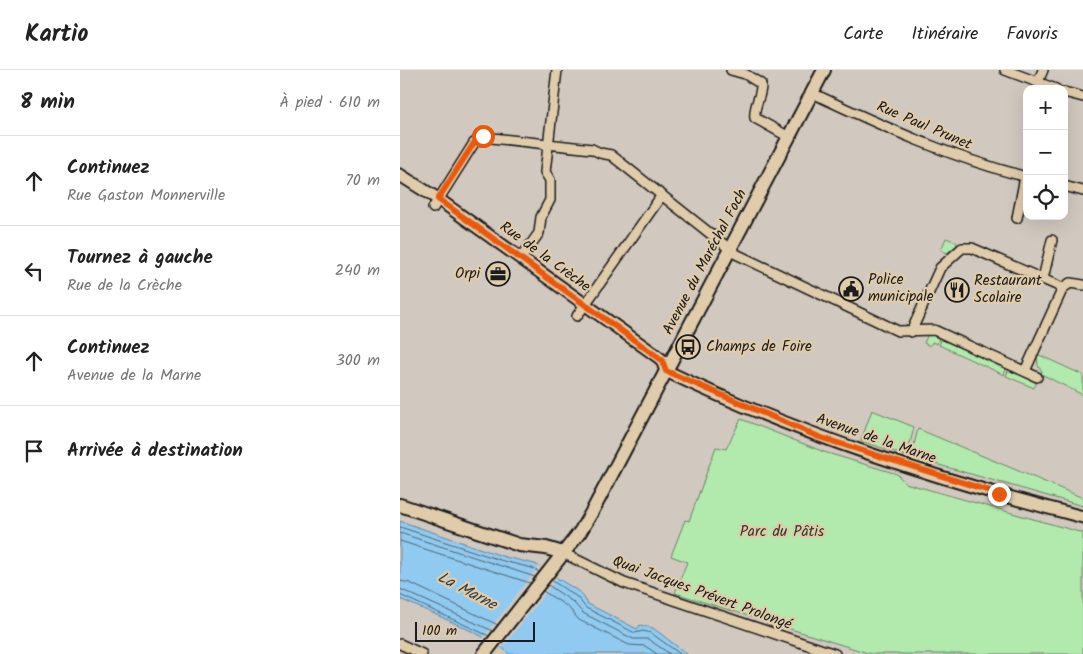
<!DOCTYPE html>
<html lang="fr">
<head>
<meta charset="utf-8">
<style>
	:root { --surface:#fff; --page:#f6f6f6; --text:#222; --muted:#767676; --line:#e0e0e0 }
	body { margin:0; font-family:Kalam,sans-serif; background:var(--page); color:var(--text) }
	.controls { position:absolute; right:15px; top:15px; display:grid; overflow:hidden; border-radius:10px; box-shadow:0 5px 20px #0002 }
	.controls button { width:45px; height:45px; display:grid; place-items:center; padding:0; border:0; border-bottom:1px solid var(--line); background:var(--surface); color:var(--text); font:25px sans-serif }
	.scale { position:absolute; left:15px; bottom:12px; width:120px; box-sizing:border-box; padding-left:5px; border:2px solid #1c1c1c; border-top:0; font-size:14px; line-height:18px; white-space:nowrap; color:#1c1c1c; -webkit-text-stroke:4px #e0cbaa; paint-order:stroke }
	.stop { position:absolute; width:15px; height:15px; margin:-11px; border:4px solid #ea580c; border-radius:50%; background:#fff }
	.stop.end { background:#ea580c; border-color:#fff; box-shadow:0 1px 5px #0008 }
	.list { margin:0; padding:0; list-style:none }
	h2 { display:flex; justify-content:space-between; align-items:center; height:65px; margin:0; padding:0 20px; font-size:21px }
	h2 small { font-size:16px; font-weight:400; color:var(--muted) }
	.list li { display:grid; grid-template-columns:32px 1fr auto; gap:15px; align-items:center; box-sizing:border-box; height:90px; padding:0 20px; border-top:1px solid var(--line) }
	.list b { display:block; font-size:19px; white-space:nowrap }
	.list p { margin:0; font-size:16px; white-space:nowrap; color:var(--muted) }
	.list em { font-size:16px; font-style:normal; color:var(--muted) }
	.icon { flex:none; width:28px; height:28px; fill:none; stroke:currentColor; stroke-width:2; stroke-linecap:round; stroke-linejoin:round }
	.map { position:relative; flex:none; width:683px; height:584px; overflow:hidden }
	header { display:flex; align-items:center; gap:30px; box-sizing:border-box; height:70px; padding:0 25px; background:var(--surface); border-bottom:1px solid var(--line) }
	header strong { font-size:24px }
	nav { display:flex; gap:28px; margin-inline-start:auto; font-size:18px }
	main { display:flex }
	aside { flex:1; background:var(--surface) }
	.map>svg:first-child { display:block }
	.green { fill:#b2eaad; stroke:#678364 }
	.water { fill:#91caf0; stroke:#62849b }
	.pier { fill:#d1c8bf }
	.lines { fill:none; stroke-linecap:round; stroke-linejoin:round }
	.shore { stroke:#4b6271; stroke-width:1 }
	.minor-casing { stroke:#1c1c1c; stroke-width:12 }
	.tertiary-casing { stroke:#1c1c1c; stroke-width:15 }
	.secondary-casing { stroke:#1c1c1c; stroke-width:16 }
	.minor { stroke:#e0cbaa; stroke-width:9 }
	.tertiary { stroke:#e0cbaa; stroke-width:11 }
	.secondary { stroke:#e0cbaa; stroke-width:12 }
	.route { stroke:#ea580c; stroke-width:6 }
	.labels { text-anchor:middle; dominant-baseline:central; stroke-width:4.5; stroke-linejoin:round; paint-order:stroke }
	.street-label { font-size:15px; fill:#1c1c1c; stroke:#e0cbaa }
	.poi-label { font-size:15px; fill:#1c1c1c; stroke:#e0cbaa; text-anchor:start }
	.park-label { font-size:15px; fill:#323b32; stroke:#e0cbaa }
	.water-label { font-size:16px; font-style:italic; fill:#333f46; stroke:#e0cbaa }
</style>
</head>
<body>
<header>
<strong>Kartio</strong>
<nav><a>Carte</a><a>Itinéraire</a><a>Favoris</a></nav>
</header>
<main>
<aside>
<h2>8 min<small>À pied · 610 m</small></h2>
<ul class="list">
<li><svg class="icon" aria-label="ahead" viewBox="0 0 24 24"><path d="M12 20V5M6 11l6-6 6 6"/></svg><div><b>Continuez</b><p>Rue Gaston Monnerville</p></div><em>70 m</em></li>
<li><svg class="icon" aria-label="left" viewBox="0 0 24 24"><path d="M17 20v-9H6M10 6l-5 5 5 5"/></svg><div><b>Tournez à gauche</b><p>Rue de la Crèche</p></div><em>240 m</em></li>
<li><svg class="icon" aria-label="ahead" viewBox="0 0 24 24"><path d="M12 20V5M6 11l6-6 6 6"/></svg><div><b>Continuez</b><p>Avenue de la Marne</p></div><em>300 m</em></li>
<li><svg class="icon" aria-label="arrive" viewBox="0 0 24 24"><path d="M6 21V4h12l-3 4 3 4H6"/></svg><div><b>Arrivée à destination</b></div></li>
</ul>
</aside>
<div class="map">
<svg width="683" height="584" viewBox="0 0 683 584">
	<rect width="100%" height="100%" fill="#d1c8bf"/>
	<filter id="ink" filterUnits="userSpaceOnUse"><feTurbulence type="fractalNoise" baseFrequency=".02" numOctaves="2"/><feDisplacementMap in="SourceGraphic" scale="10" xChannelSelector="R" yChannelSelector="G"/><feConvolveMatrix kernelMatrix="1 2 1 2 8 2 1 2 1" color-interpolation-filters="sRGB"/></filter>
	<g filter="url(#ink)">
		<g class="green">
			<polygon points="546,168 556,172 557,175 547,183 541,180"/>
			<polygon points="529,262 539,267 537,274 532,272 530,276 524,273"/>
			<polygon points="542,268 606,298 604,305 539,275"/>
			<polygon points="637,284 683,305 683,325 641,304 642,301 638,296"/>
			<polygon points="609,299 637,312 634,318 606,306"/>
			<polygon points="472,340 514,357 507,386 461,371"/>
			<polygon points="341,349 424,382 497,404 505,413 683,463 683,584 471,584 275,523 287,492 271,486 285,450 289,451 316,377 326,379"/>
			<polygon points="518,359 683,428 683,436 511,387"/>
		</g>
		<path class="water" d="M 0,451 L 105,487 L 135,494 L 181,523 L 188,534 L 237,559 L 240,555 L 253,558 L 287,584 L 109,584 C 100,571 20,538 0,529 Z"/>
		<polygon class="pier" points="139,496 157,508 102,578 83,568"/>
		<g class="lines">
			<g class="shore">
				<polyline points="0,457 103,491 132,498 139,502"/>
				<polyline points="0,463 135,507"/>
				<polyline points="0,471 130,513"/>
				<polyline points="151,510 177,527 186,538 235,563 243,561 251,563 280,584"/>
				<polyline points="0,511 10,513 98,555"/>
				<polyline points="148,515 173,532 183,543 233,569 248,569 270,584"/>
				<polyline points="0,519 93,561"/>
				<polyline points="143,521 168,537 179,550 229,575 245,576 257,584"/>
				<polyline points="0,525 89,566"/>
			</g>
			<g class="minor-casing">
				<g id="minor">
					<path d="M 331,0 L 345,4 L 361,14 C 362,26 353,36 355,48 L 389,67"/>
					<polyline points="605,0 656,19"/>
					<polyline points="638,12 643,0"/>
					<polyline points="664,22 683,27"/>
					<path d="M 412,23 C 482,56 552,88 627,107"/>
					<polyline points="664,116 683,121"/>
					<polyline points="33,138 74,73 83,67 192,79 200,83 211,85 336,184 498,261 534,260 637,307"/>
					<polyline points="617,148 625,107"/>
					<polyline points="121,188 139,163 141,147 150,130 150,110 145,102 157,0"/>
					<polyline points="643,209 652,170"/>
					<polyline points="177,246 262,125"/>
					<polyline points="511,262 540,198 562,178 572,178 663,218"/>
					<polyline points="625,301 663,218 670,213 683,215"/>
					<polyline points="163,483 224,513 435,584"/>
					<polyline points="0,574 22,584"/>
				</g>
			</g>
			<g class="tertiary-casing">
				<path id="tertiary" d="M 0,105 L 38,129 L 257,286 L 262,290 L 266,301 C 399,365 540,410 683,447"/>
			</g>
			<g class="secondary-casing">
				<g id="secondary">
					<polyline points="0,435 119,475 146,478 163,483"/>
					<polyline points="84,584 180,462 193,440 424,0"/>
				</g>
			</g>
			<use href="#minor" class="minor"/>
			<use href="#tertiary" class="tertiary"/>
			<use href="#secondary" class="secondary"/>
		</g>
	</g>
	<g class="lines" filter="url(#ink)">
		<polyline class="route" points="83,66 74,73 38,129 262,290 266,301 419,367 599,424"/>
	</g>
	<defs>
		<g id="office-ring" transform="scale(1.25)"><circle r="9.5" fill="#e0cbaa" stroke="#1c1c1c" stroke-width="1.5"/><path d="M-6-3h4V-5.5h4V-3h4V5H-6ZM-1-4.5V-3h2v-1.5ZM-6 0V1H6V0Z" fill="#1c1c1c"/></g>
		<g id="civic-ring" transform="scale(1.25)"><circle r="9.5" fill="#e0cbaa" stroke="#1c1c1c" stroke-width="1.5"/><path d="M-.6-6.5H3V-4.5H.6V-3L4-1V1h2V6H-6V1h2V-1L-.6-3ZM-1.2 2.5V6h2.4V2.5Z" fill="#1c1c1c"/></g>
		<g id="restaurant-ring" transform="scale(1.25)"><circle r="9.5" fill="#e0cbaa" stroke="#1c1c1c" stroke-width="1.5"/><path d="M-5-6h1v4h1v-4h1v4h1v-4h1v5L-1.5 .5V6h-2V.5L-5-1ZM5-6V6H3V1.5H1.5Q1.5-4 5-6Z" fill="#1c1c1c"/></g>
		<g id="bus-ring" transform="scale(1.25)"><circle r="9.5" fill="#e0cbaa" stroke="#1c1c1c" stroke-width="1.5"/><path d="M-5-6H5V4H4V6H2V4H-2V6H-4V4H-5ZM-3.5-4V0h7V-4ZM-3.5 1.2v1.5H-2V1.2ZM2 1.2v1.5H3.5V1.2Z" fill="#1c1c1c"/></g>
	</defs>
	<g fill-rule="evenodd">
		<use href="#office-ring" x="98" y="204"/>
		<use href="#civic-ring" x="451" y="219"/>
		<use href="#restaurant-ring" x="557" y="220"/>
		<use href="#bus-ring" x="288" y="277"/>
	</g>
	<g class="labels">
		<g class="street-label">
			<text transform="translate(524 56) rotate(23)">Rue Paul Prunet</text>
			<text transform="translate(145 187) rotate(36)">Rue de la Crèche</text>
			<text transform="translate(305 192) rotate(-62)">Avenue du Maréchal Foch</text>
			<text transform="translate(476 369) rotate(19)">Avenue de la Marne</text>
			<text transform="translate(302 523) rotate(20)">Quai Jacques Prévert Prolongé</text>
		</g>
		<g class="poi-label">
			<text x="80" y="204" text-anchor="end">Orpi</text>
			<text x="468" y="210">Police<tspan x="468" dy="17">municipale</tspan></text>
			<text x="574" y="211">Restaurant<tspan x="574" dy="17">Scolaire</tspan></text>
			<text x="306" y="277">Champs de Foire</text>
		</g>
		<g class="park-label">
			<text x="382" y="462">Parc du Pâtis</text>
		</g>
		<g class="water-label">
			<text transform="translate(67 521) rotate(28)">La Marne</text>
		</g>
	</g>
</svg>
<div class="controls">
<button>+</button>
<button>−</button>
<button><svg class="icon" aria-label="locate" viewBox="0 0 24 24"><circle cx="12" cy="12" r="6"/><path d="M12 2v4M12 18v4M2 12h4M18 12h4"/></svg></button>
</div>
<div class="scale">100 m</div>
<div class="stop" style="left:83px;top:66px"></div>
<div class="stop end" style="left:599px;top:424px"></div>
</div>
</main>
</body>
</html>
